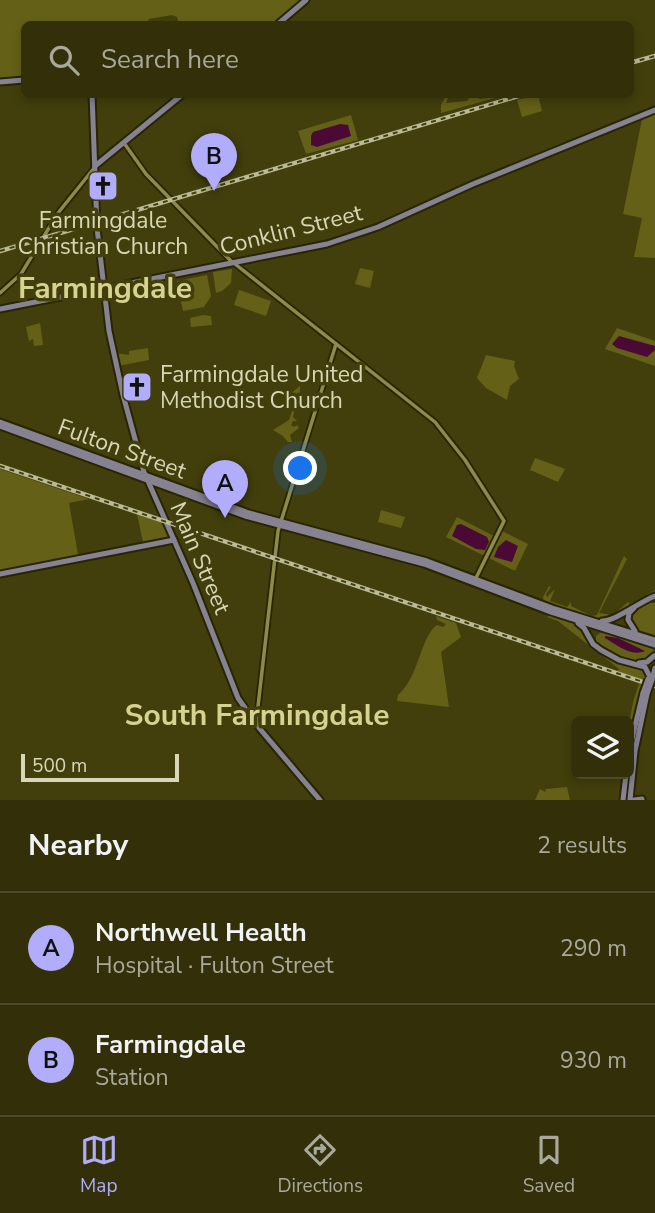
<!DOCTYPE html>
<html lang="en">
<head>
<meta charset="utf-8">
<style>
	:root { --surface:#322f09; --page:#3a3712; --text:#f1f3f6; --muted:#a8a99c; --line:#4d4a2a; --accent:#b1adfa }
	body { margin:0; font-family:"Nunito Sans",sans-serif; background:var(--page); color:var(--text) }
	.controls { position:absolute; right:21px; bottom:21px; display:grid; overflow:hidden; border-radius:10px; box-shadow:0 4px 10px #0003 }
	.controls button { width:63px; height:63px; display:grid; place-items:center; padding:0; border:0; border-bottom:2px solid var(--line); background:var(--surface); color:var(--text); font:35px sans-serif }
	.scale { position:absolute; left:21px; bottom:18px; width:158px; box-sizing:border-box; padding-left:7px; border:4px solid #d7d6b6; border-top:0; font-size:19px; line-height:24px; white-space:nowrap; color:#d7d6b6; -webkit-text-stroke:5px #423f0c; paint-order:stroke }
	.you { position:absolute; left:301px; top:469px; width:24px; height:24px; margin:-18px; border:5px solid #fff; border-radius:50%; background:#1a73e8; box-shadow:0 0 0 10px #1a73e833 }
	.badge { display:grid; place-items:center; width:46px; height:46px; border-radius:50%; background:var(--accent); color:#111; font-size:23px; font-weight:700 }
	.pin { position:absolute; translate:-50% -58px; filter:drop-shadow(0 2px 4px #0008) }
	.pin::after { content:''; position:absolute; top:37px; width:24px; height:21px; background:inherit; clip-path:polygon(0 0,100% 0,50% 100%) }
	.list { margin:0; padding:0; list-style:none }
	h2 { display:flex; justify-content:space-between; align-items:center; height:91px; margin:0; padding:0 28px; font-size:30px }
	h2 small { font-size:23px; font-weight:400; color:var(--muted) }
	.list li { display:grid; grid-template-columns:46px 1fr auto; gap:21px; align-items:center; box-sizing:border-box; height:112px; padding:0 28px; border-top:2px solid var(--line) }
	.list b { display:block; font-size:26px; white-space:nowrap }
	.list p { margin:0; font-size:23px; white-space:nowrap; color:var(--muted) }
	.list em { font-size:23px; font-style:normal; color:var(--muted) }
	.icon { flex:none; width:38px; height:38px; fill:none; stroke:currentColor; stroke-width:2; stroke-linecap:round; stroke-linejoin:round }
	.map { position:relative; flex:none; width:655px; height:800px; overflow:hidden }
	.search { position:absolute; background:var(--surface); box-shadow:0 4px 10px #0003; left:21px; right:21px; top:21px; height:77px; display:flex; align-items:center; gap:18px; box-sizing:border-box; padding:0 24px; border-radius:10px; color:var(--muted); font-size:26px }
	.sheet { height:315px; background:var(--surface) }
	nav { display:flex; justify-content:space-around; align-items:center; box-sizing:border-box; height:98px; border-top:2px solid var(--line); background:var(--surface); font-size:19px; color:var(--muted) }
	nav a { display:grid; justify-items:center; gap:4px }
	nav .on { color:var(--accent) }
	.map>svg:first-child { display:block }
	.green { fill:#646018 }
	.water { fill:#4b0935 }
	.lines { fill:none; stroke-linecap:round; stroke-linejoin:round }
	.minor-casing { stroke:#282503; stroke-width:7 }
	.major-casing { stroke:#282503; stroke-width:9 }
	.minor { stroke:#8e8a4a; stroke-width:3.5 }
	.major { stroke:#868291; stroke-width:5 }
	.rail-casing { stroke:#bbba96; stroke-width:4.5 }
	.rail { stroke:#423f0c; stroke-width:2; stroke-dasharray:5; stroke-linecap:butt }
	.major-bridge-casing { stroke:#282503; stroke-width:9; stroke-linecap:butt }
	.major-bridge { stroke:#868291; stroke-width:5 }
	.labels { text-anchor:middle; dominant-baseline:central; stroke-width:7; stroke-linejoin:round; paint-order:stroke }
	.poi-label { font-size:23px; fill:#d7d6b6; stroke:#423f0c }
	.street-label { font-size:23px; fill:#d7d6b6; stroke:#423f0c }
	.district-label { font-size:30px; font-weight:bold; fill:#d6d290; stroke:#423f0c }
</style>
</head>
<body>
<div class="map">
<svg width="655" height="800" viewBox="0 0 655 800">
	<rect width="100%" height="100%" fill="#423f0c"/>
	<g class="green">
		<polygon points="0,0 304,0 275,24 179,24 177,17 172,15 149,19 147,24 24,24 24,78 0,79"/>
		<polygon points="447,94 449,95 446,103 467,101 471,95 480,99 506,95 441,113 441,105"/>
		<polygon points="538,95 542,111 522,117 517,100"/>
		<polygon points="655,114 655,258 634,257 642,218 623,214 642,119"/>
		<polygon points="351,115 358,140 306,154 298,131"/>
		<polygon points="360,268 374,271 370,288 355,284"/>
		<polygon points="232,269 231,283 222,291 216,293 213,272"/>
		<polygon points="207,275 211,296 204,307 183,311 177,281"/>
		<polygon points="239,290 271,301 266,316 234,305"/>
		<polygon points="203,315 211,316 212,325 191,327 190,318"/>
		<polygon points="40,323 43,345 34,346 33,339 29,341 26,327"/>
		<polygon points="617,328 655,341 655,366 605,349"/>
		<polygon points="148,348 149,360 118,366 115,353 129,355 129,351"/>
		<polygon points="486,355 515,361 514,366 519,379 510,386 507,400 486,388 477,378"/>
		<polygon points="300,386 300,396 304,401 299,400 300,408 295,407 293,417 297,421 293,421 291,425 294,427 297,425 299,428 290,435 292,442 288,442 283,436 273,430 289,420 295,402 290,394"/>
		<polygon points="535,458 565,469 558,482 530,470"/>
		<polygon points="0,469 89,499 69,503 79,560 0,574"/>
		<polygon points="381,510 405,517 401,528 378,522"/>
		<polygon points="137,514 167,524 174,540 144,547"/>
		<polygon points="457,517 496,537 500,530 528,544 515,571 446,537"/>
		<path d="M 624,556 L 627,559 L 599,613 L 613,615 L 628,602 L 630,604 L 655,590 L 655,595 C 640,600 629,609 615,616 C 599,625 560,610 544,602 L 543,597 L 549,586 L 551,587 L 546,594 L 547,597 L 555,589 L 550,601 L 567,607 L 571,602 L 571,606 L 592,616 L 597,615 Z"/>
		<polygon points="650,603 655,603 655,638 637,632 629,617 635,609"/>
		<polygon points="550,614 579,625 593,646 644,669 647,676 645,681 509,634 617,671 619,669 558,621 547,617"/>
		<path d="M 436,616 L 456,623 L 461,637 L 441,652 L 449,707 L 397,701 L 398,695 C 419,678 420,637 437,625 L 443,627 L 446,624 L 437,620 Z"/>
		<path d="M 603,631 L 654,648 L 651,657 C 635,667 609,654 596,642 L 596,636 Z"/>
		<path d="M 629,680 L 643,685 L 629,735 C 629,716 633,701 639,684 Z"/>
		<polygon points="567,787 570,800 535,800 540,789 545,792 546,789"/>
	</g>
	<g class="water">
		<polygon points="340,124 348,125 351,136 317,147 311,145 311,136 313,132"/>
		<polygon points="619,336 655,346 655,350 647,357 617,348 612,344"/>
		<polygon points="461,524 487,537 489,542 485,550 476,549 452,536 457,525"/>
		<polygon points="506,540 518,546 512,562 494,557 498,547"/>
		<path d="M 605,636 L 618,638 L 645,651 C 631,657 617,645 605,638 Z"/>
	</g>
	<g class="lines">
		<g class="minor-casing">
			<g id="minor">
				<polyline points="124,143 146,174 230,260 435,422 465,460 504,521 475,580"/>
				<polyline points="0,293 21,274 58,213 95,167"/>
				<polyline points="256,724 278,531 336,344"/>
			</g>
		</g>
		<g class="major-casing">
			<g id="major">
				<polyline points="278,24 306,0"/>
				<polyline points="0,82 24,80"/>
				<polyline points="92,94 97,228 109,331 123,395 144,472 193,583 238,698 260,729 320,800"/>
				<polyline points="95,166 183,94"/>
				<polyline points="0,309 327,244 378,227 473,184 655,110"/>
				<polyline points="0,422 249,513 427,561 555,609 655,640"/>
				<polyline points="0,426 245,516 424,564 548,611 655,645"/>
				<polyline points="0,574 174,540"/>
				<polyline points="634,608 629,613 628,620 635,631"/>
				<path d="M 602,621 C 616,621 639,602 655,596"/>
				<polyline points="578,623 584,628 593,644 601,650 619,660 645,667 649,675"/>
				<polyline points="639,663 647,662 654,656"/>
				<polyline points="652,680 655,668"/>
				<polyline points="629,751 643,693"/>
				<polyline points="623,800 626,774"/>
				<polyline points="630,800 635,751 647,694"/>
				<polyline points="634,800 642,799"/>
			</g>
		</g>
		<use href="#minor" class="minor"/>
		<use href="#major" class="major"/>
		<g class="rail-casing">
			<g id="rail">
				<polyline points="630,63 655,56"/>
				<polyline points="0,251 525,94"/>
				<polyline points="0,466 655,686"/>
			</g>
		</g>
		<use href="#rail" class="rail"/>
		<g class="major-bridge-casing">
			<g id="major-bridge">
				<polyline points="643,693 648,679"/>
				<polyline points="647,694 652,680"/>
			</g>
		</g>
		<use href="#major-bridge" class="major-bridge"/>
	</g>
	<defs>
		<g id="church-square" transform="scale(1.575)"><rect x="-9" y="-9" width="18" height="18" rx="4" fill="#b1adfa" stroke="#423f0c"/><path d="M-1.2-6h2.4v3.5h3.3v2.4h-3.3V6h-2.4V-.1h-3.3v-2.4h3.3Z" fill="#111"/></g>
	</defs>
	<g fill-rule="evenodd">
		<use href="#church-square" x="103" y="186"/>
		<use href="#church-square" x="137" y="387"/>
	</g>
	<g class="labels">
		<g class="poi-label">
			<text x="103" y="220">Farmingdale<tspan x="103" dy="26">Christian Church</tspan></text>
			<text x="160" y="374" text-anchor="start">Farmingdale United<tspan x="160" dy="26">Methodist Church</tspan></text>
		</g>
		<g class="street-label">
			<text transform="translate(291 230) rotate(-14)">Conklin Street</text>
			<text transform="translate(122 449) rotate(20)">Fulton Street</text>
			<text transform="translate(200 558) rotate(67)">Main Street</text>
		</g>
		<g class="district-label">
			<text x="105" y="288">Farmingdale</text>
			<text x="257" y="715">South Farmingdale</text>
		</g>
	</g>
</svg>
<div class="controls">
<button><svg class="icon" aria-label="layers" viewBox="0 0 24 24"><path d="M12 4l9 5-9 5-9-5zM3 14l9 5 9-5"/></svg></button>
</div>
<div class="scale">500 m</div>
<div class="you"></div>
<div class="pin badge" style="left:225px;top:518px">A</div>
<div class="pin badge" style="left:214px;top:191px">B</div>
<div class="search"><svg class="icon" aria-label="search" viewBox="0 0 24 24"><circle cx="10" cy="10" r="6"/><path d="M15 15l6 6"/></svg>Search here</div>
</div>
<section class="sheet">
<h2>Nearby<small>2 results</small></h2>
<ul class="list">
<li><span class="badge">A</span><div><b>Northwell Health</b><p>Hospital · Fulton Street</p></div><em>290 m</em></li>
<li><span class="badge">B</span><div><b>Farmingdale</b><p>Station</p></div><em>930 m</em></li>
</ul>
</section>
<nav>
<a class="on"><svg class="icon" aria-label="map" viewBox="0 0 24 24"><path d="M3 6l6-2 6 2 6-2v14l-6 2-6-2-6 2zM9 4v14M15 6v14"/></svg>Map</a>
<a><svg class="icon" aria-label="directions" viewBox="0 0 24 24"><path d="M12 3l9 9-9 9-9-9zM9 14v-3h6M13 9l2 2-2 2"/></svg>Directions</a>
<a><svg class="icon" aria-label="saved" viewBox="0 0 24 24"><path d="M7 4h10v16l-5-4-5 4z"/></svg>Saved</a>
</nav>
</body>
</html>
